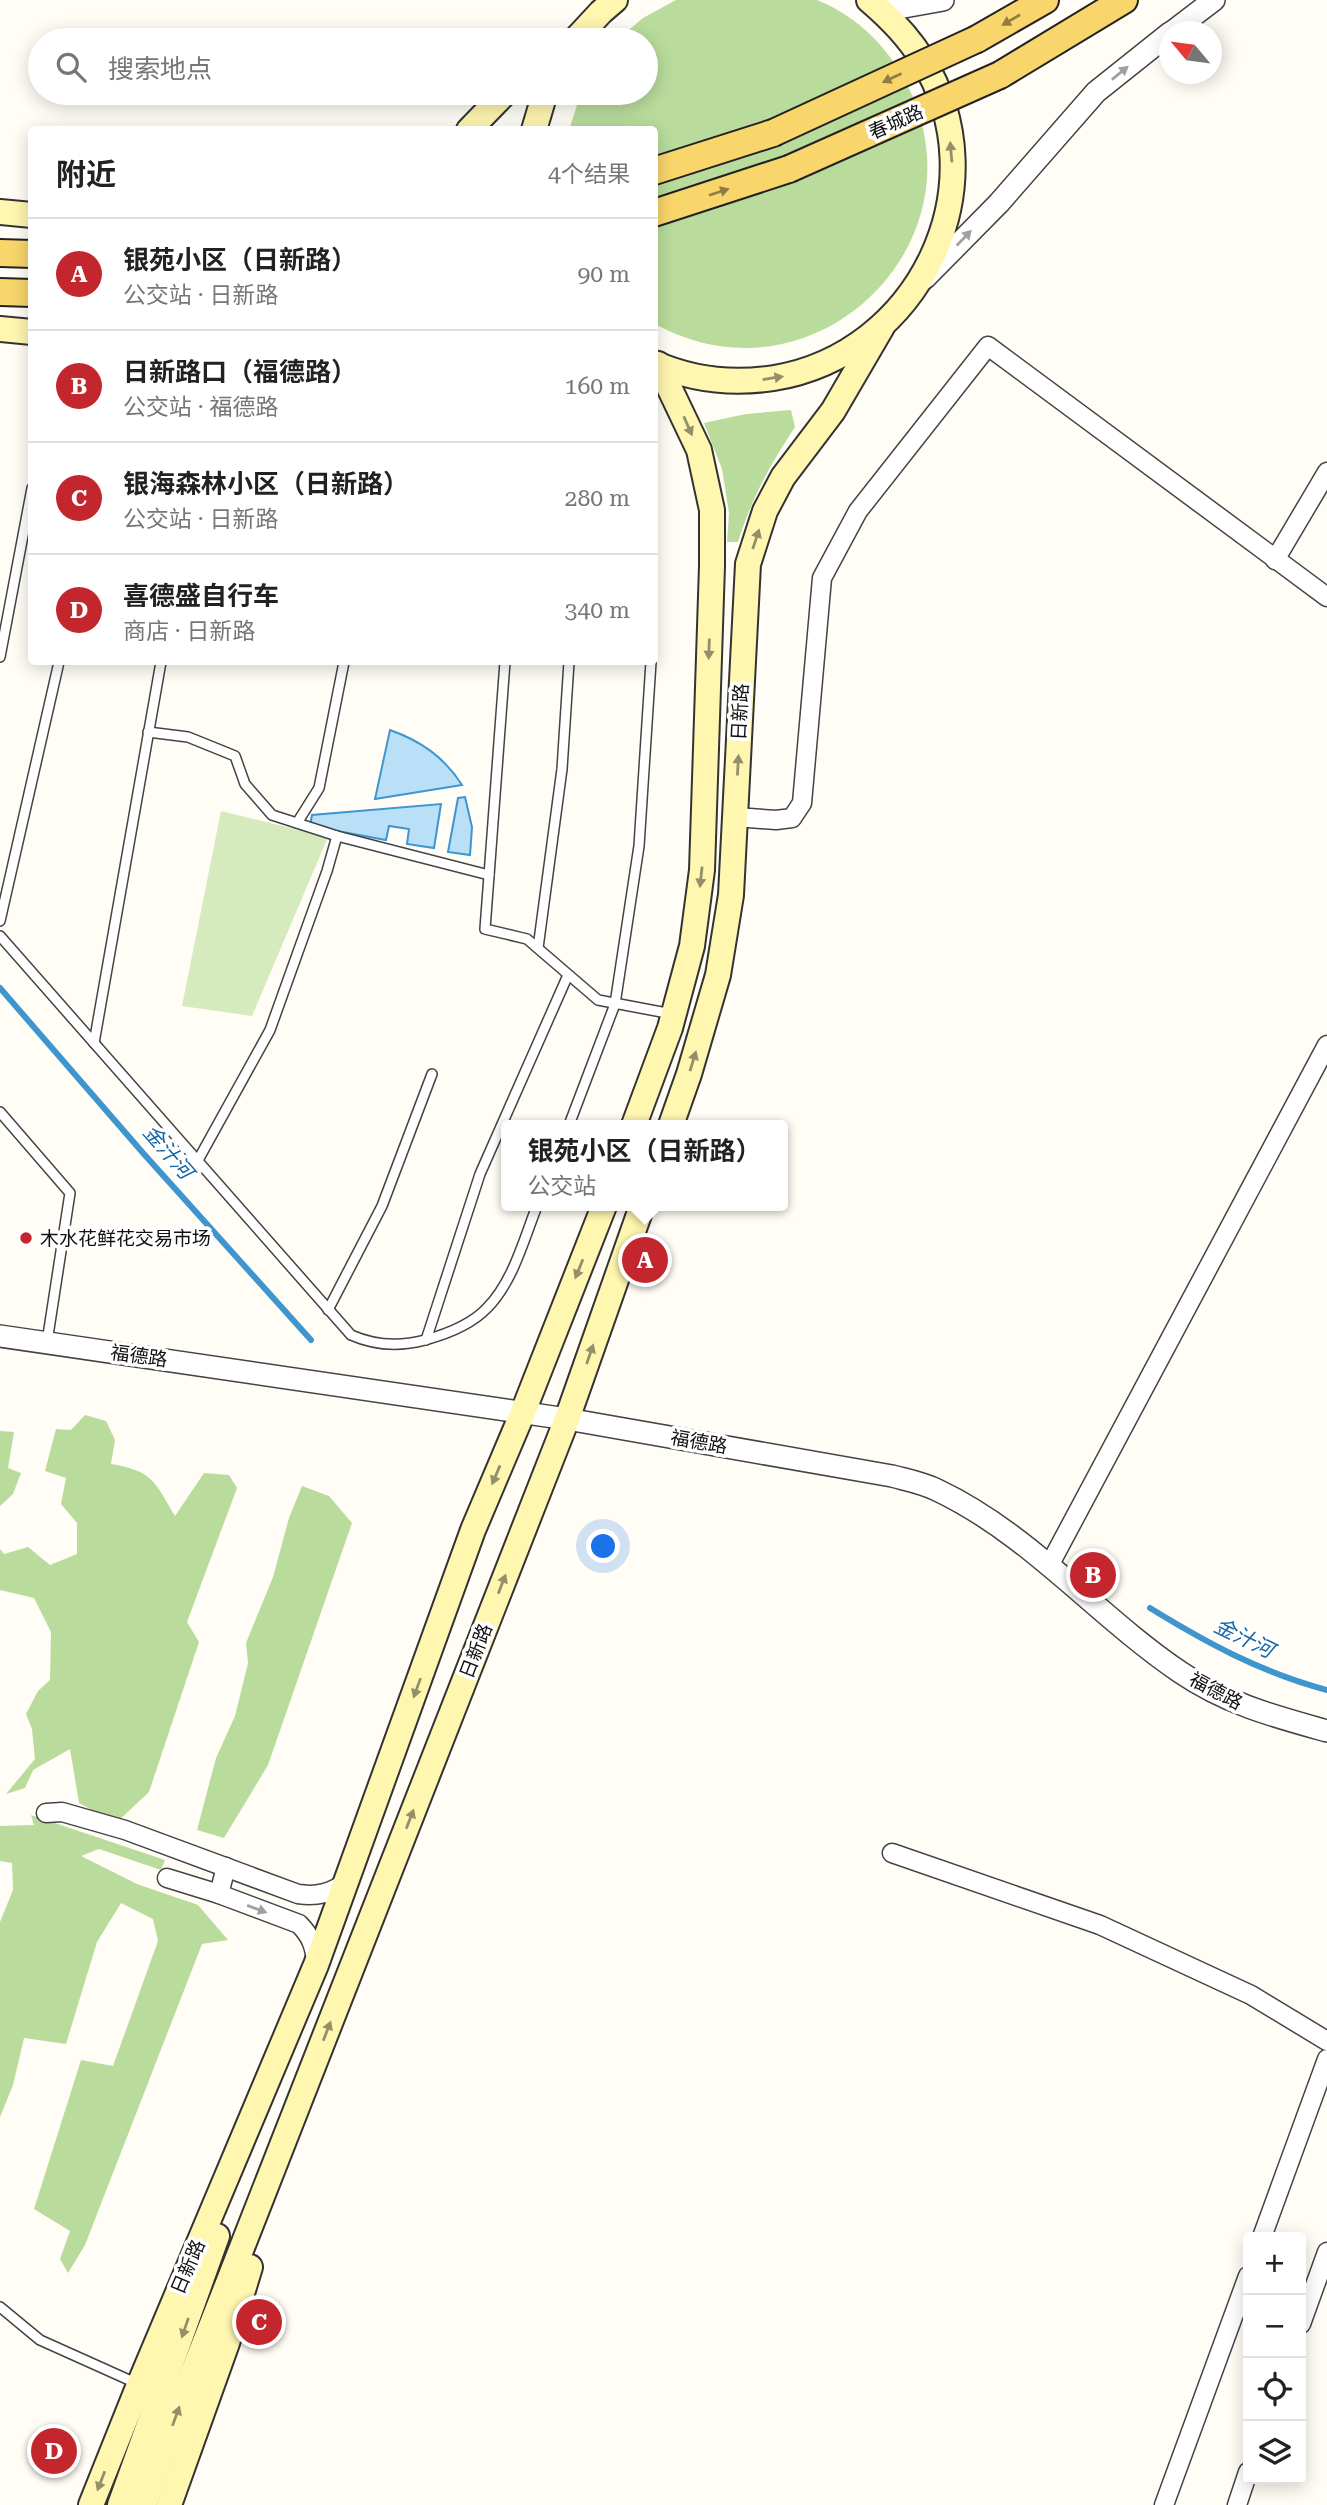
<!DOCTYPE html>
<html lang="zh">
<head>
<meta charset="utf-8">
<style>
	:root { --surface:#fff; --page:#f2f2f2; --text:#222; --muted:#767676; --line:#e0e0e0; --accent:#c4262e }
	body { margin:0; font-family:"Roboto Serif","Noto Sans SC",serif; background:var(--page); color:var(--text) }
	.controls { position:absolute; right:21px; bottom:21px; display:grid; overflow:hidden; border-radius:7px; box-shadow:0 4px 18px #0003 }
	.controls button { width:63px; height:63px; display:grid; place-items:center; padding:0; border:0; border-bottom:2px solid var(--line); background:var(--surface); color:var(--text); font:35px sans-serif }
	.compass { position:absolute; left:1159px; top:21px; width:63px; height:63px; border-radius:50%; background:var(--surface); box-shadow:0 4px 18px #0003; rotate:299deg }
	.you { position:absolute; left:604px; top:1547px; width:24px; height:24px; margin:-18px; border:5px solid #fff; border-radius:50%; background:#1a73e8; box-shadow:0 0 0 10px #1a73e833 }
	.badge { display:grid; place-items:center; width:46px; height:46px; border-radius:50%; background:var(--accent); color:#fff; font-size:23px; font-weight:700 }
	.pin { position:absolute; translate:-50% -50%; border:4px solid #fff; box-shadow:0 2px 7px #0006 }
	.popup { position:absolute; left:501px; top:1120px; width:287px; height:91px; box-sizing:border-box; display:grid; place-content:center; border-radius:7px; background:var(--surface); filter:drop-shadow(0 2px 5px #0005); font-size:23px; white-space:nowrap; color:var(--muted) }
	.popup b { font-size:26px; color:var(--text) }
	.popup::after { content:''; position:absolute; left:50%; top:100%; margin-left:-14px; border:14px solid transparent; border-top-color:var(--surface) }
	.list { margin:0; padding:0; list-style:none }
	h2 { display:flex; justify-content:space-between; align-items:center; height:91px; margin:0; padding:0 28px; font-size:30px }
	h2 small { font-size:23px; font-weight:400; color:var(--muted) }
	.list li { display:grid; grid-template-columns:46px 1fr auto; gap:21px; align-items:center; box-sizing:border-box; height:112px; padding:0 28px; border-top:2px solid var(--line) }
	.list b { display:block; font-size:26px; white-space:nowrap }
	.list p { margin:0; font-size:23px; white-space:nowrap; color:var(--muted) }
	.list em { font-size:23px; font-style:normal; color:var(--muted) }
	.icon { flex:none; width:38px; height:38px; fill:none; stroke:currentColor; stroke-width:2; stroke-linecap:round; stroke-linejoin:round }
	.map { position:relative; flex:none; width:1327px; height:2505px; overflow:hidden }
	.search { position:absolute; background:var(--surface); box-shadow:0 4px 18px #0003; left:28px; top:28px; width:630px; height:77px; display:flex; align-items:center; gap:18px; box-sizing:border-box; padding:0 24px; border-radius:38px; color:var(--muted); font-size:26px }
	.panel { position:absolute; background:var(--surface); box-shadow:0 4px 18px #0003; left:28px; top:126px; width:630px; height:539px; border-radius:7px }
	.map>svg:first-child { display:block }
	.green { fill:#d5ebbd }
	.forest { fill:#b9dc9c }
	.water { fill:#b9e0f7; stroke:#3f96cf; stroke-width:2 }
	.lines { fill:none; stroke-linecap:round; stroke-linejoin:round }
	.stream { stroke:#3f96cf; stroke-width:6 }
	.service-casing { stroke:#444; stroke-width:12 }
	.minor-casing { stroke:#444; stroke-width:21 }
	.tertiary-casing { stroke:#444; stroke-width:24 }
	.secondary-casing { stroke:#333; stroke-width:28 }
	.primary-casing { stroke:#222; stroke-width:30 }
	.service { stroke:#fff; stroke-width:9 }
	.minor { stroke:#fff; stroke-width:18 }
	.tertiary { stroke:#fff; stroke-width:21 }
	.secondary { stroke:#fff6b0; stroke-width:24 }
	.primary { stroke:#f9d66b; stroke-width:26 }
	.primary-bridge-casing { stroke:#222; stroke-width:30; stroke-linecap:butt }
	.primary-bridge { stroke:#f9d66b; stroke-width:26 }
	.oneway { fill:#917d42 }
	.oneway2 { fill:#a0a0a0 }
	.oneway3 { fill:#948f68 }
	.poi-dot { fill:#c4262e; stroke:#fff; stroke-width:2.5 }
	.labels { text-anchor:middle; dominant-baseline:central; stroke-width:7; stroke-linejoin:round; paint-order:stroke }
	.street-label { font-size:19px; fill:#111; stroke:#fff }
	.poi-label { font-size:19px; fill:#111; stroke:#fff; text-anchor:start }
	.water-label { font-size:21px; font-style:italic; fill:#1768a6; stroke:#fff }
</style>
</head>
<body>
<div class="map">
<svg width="1327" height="2505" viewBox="0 0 1327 2505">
	<rect width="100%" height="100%" fill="#fffdf5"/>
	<polygon class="green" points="221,811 328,837 252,1016 182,1006"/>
	<g class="forest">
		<path d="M 676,0 L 817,0 C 852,14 881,40 900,72 C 997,233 818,414 655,324 L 654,130 L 569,130 L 581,93 L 646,93 L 646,40 L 617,40 L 643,18 Z"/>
		<path d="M 791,410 L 795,427 C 770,465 752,497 738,542 L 727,542 L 729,513 L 722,469 L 704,423 L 746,414 Z"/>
		<path d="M 85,1415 L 106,1421 L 115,1440 L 111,1464 C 153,1471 154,1481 175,1516 L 204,1473 L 229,1475 L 237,1488 L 187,1622 L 199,1642 L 149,1792 L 116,1823 L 79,1803 L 70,1749 L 33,1770 L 25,1788 L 6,1794 L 35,1759 L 32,1729 L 26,1714 L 38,1691 L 50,1680 L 51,1632 L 34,1598 L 0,1590 L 0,1549 L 4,1554 L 28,1547 L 50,1565 L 77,1554 L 77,1523 L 61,1504 L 66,1478 L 45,1471 L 56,1429 L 71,1430 Z"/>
		<polygon points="0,1431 14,1432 8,1468 21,1473 13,1494 0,1506"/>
		<polygon points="302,1486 329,1496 352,1523 268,1765 224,1838 197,1830 216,1758 235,1716 248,1663 246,1643 273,1577 289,1518"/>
		<polygon points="31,1815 165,1860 161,1870 99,1849 81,1856 137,1884 198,1905 228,1940 202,1944 85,2245 68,2273 60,2259 70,2231 34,2209 81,2060 113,2066 158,1941 153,1919 121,1903 97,1942 66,2044 24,2038 13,2085 0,2117 0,1922 13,1890 12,1863 0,1861 0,1826 34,1825"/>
	</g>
	<g class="water">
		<path d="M 390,730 C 421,741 444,757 462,785 L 375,799 Z"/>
		<polygon points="465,797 472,827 470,855 448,852 458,798"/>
		<polygon points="441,804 434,848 407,844 409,829 389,826 386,840 310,826 312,815"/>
	</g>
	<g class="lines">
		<g class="stream">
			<polyline points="0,988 143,1153 311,1340"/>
			<path d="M 1150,1608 C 1207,1643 1262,1673 1327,1690"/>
		</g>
		<g class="service-casing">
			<g id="service">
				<polyline points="0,657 32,488"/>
				<polyline points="505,662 485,929 527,939 598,1000 672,1014"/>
				<polyline points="148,732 188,737 235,756 245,784 272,815 337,836 489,875"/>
				<polyline points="297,823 319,788 344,662"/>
				<polyline points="0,921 59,662"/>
				<path d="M 0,936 L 351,1335 C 376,1346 399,1347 425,1340 C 447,1334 471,1325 487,1308 C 513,1282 524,1239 537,1206"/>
				<polyline points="538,948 562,769 569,662"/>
				<polyline points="94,1043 161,662"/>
				<polyline points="0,1112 70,1193 47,1342"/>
				<polyline points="569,1125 615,1004 639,846 651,662"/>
				<polyline points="197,1162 270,1030 327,871 337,836"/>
				<polyline points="328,1310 382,1206 432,1074"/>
				<polyline points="426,1340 480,1174 568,975"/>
				<polyline points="0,2307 40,2340 138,2384"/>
			</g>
		</g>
		<g class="minor-casing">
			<g id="minor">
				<polyline points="1275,560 1327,472"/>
				<polyline points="735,817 776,820 792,818 802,803 822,578 858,511 988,346 1327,597"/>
				<polyline points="1050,1564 1327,1045"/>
				<path d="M 46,1813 L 62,1812 L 125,1830 L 298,1894 C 318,1897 330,1893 347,1882"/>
				<polyline points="892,1853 1100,1925 1251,1995 1327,2041"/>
				<path d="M 226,1867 L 219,1894 L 299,1924 C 311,1936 315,1947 316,1963"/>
				<polyline points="167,1878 219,1894"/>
				<polyline points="1262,2237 1327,2059"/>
				<polyline points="1301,2324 1327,2252"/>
				<polyline points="1164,2505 1248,2276"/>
				<polyline points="1237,2505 1248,2472"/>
			</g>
		</g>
		<g class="tertiary-casing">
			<g id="tertiary">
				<polyline points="870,1 904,7 943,0"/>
				<polyline points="1172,32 1214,0"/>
				<polyline points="925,278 999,203 1096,92 1170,33"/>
				<path d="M 0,1336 L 567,1419 L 892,1476 C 907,1480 923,1483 937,1490 C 1030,1534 1096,1615 1180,1672 C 1227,1704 1273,1716 1327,1731"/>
			</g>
		</g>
		<g class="secondary-casing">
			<g id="secondary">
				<polyline points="575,40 601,12 615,0"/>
				<polyline points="469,130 505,93"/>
				<polyline points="534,130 545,93"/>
				<polyline points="0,212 32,215"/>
				<polyline points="0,329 32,332"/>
				<path d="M 654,363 C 692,380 734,384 774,378 C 919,354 1001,186 922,59 C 908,36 889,17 869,0"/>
				<polyline points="634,1125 670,1028 692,946 702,870 712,566 712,510 699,450 658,364"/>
				<polyline points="671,1125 689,1074 718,975 731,895 748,564 765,511 783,477 833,411 882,327"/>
				<polyline points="91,2505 139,2385 316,1965 473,1530 523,1412 604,1206"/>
				<polyline points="120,2505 217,2236"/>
				<polyline points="144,2505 179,2408 567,1419 642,1206"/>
				<polyline points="169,2505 227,2343 250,2267"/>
			</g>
		</g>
		<g class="primary-casing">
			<g id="primary">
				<polyline points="977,39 1045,0"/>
				<polyline points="1000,75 1124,0"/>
				<polyline points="654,171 773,133"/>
				<polyline points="654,213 789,169"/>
				<polyline points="0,253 32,254"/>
				<polyline points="0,292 32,293"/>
			</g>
		</g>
		<use href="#service" class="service"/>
		<use href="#minor" class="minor"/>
		<use href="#tertiary" class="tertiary"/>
		<use href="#secondary" class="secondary"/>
		<use href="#primary" class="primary"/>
		<g class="primary-bridge-casing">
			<g id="primary-bridge">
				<polyline points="773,133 977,39"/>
				<polyline points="789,169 1000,75"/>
			</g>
		</g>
		<use href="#primary-bridge" class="primary-bridge"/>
	</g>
	<defs><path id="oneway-solid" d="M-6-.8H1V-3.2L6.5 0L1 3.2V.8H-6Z" transform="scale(1.75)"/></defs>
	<g class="oneway">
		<use href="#oneway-solid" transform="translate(1011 20) rotate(150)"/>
		<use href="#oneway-solid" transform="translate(892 78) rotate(155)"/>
		<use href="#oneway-solid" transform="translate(719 192) rotate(-18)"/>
	</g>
	<g class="oneway2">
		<use href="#oneway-solid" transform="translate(1120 73) rotate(-39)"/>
		<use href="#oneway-solid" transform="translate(964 238) rotate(-46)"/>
		<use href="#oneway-solid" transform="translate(257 1909) rotate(20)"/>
	</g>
	<g class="oneway3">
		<use href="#oneway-solid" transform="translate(951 152) rotate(-95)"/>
		<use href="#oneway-solid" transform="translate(773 378) rotate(-9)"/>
		<use href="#oneway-solid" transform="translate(688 426) rotate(66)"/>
		<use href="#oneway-solid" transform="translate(756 539) rotate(-72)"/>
		<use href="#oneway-solid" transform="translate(709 649) rotate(92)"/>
		<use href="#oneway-solid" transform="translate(738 765) rotate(-87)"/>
		<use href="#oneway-solid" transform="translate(701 877) rotate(96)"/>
		<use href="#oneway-solid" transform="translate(693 1061) rotate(-73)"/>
		<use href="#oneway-solid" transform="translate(579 1269) rotate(112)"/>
		<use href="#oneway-solid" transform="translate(590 1354) rotate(-71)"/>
		<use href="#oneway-solid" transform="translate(496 1475) rotate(113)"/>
		<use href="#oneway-solid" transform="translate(502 1584) rotate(-69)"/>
		<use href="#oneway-solid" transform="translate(417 1688) rotate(110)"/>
		<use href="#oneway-solid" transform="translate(410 1819) rotate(-69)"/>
		<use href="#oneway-solid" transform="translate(327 2031) rotate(-69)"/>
		<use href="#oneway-solid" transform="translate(185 2328) rotate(109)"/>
		<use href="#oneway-solid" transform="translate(176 2416) rotate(-70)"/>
		<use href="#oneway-solid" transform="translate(101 2481) rotate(111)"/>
	</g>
	<circle class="poi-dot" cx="26" cy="1238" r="7"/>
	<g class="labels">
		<g class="street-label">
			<text transform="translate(896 122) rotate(-24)">春城路</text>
			<text transform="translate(740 712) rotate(-87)">日新路</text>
			<text transform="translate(139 1356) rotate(8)">福德路</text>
			<text transform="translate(699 1442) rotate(10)">福德路</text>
			<text transform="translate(476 1651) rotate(-69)">日新路</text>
			<text transform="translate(1216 1691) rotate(28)">福德路</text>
			<text transform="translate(188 2267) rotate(-67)">日新路</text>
		</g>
		<g class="poi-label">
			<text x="40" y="1238">木水花鲜花交易市场</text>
		</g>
		<g class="water-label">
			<text transform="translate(168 1152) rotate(49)">金汁河</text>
			<text transform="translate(1244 1638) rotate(26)">金汁河</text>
		</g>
	</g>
</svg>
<div class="controls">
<button>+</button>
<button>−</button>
<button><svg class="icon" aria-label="locate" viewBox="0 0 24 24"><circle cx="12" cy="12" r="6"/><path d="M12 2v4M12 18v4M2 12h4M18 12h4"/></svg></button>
<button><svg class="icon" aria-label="layers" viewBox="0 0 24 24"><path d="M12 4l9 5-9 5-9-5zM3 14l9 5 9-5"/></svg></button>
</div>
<svg class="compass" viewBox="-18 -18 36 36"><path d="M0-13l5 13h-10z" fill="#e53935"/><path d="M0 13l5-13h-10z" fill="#767676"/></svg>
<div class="you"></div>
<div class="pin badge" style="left:645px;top:1260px">A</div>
<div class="popup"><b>银苑小区（日新路）</b>公交站</div>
<div class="pin badge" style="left:1093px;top:1575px">B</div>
<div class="pin badge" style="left:259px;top:2322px">C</div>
<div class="pin badge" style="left:54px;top:2451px">D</div>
<div class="search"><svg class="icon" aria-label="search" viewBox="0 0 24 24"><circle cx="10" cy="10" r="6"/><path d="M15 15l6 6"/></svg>搜索地点</div>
<section class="panel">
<h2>附近<small>4个结果</small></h2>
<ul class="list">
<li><span class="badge">A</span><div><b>银苑小区（日新路）</b><p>公交站 · 日新路</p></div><em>90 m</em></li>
<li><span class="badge">B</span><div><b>日新路口（福德路）</b><p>公交站 · 福德路</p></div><em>160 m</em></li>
<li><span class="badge">C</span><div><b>银海森林小区（日新路）</b><p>公交站 · 日新路</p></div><em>280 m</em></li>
<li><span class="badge">D</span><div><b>喜德盛自行车</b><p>商店 · 日新路</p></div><em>340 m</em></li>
</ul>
</section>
</div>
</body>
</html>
